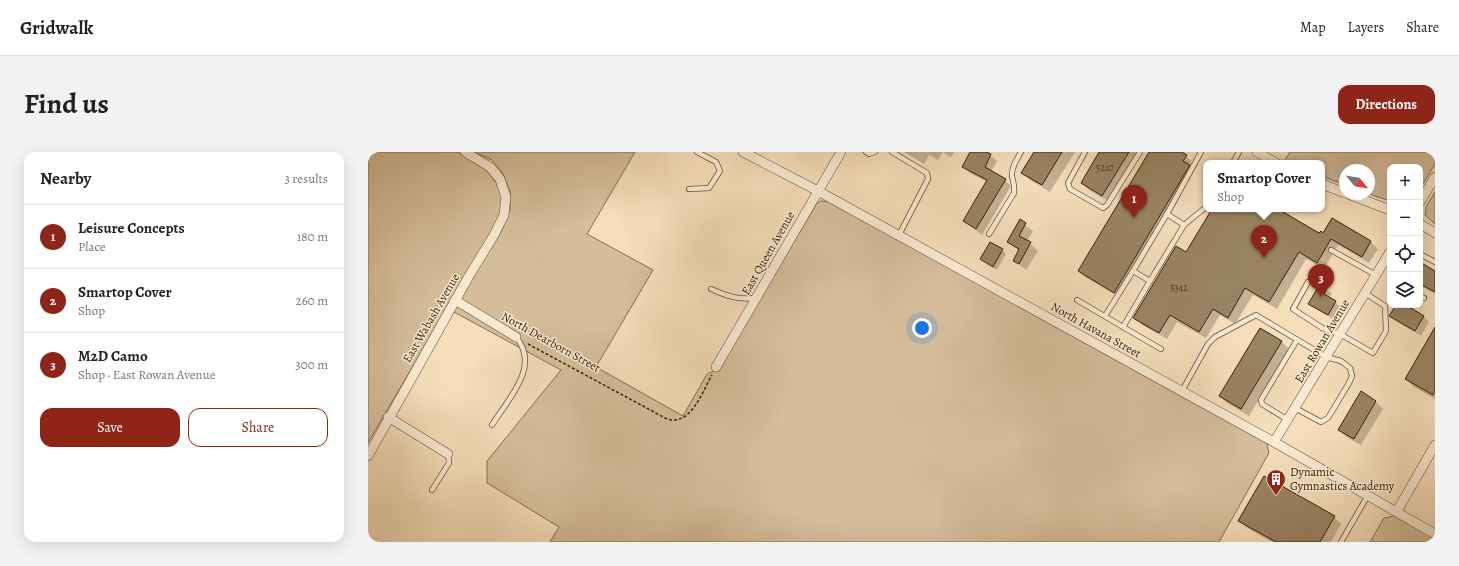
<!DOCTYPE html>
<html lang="en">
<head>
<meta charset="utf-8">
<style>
	:root { --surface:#fff; --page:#f2f2f2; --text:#222; --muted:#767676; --line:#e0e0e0; --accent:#8f2418 }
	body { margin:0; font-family:Alegreya,serif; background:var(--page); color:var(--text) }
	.controls { position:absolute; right:12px; top:12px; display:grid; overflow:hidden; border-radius:8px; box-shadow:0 4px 16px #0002 }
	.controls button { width:36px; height:36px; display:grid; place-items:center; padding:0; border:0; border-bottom:1px solid var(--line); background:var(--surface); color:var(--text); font:20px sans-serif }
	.compass { position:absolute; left:971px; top:12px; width:36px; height:36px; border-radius:50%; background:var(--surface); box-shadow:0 4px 16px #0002; rotate:120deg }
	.you { position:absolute; left:554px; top:176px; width:14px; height:14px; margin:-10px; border:3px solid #fff; border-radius:50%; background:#1a73e8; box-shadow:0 0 0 6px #1a73e833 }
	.badge { display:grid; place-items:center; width:26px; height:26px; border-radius:50%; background:var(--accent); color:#fff; font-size:13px; font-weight:700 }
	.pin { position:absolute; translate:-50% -33px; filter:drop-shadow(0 1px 2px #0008) }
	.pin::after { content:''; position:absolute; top:21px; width:14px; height:12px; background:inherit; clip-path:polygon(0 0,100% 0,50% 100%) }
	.popup { position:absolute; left:835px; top:8px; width:122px; height:52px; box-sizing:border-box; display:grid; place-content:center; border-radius:8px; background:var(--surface); filter:drop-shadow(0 1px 3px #0005); font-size:13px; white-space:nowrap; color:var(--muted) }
	.popup b { font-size:15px; color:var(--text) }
	.popup::after { content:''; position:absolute; left:50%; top:100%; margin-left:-8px; border:8px solid transparent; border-top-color:var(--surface) }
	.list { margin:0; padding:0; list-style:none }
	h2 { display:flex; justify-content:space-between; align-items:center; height:52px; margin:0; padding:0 16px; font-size:17px }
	h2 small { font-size:13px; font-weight:400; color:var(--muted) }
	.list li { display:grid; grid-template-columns:26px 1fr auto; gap:12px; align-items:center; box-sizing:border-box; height:64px; padding:0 16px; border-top:1px solid var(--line) }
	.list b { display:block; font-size:15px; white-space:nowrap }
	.list p { margin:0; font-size:13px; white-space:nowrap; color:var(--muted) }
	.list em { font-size:13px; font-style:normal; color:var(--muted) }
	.actions { display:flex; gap:8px; padding:12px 16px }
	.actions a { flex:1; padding:9px 0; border:1px solid var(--accent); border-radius:12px; text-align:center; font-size:14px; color:var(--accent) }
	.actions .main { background:var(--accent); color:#fff }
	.icon { flex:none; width:22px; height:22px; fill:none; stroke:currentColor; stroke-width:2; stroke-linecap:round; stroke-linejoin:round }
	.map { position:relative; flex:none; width:1067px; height:390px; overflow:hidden; border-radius:12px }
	header { display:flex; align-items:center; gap:24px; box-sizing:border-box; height:56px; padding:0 20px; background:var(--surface); border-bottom:1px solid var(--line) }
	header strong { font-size:19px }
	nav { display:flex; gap:22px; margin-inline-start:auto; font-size:14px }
	.intro { display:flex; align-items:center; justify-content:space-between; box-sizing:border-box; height:96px; padding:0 24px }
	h1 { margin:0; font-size:28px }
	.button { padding:10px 18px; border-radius:12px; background:var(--accent); color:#fff; font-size:14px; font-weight:700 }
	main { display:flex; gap:24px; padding:0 24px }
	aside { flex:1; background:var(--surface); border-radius:12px; box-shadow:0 4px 16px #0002 }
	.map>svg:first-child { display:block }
	.green { fill:#d6be9c; stroke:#867050 }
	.shadow { fill:#0003 }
	.building { fill:#9a8363; stroke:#372103 }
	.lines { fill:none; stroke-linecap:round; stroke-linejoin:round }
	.service-casing { stroke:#675031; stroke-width:6 }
	.minor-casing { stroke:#675031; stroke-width:10 }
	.path { stroke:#372103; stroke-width:1.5; stroke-dasharray:3 2; stroke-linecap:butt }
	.service { stroke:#f9ead3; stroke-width:4.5 }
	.minor { stroke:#f9ead3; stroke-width:9 }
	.labels { text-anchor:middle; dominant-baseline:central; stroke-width:3; stroke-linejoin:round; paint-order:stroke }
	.number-label { font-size:10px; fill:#503a1b }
	.street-label { font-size:12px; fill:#372103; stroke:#f9ead3 }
	.poi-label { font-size:12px; fill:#372103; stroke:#f9ead3; text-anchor:start }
</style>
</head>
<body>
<header>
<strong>Gridwalk</strong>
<nav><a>Map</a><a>Layers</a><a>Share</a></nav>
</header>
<div class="intro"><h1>Find us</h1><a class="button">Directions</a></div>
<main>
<aside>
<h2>Nearby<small>3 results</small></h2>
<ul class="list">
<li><span class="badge">1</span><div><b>Leisure Concepts</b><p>Place</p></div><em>180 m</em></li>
<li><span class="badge">2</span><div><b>Smartop Cover</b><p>Shop</p></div><em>260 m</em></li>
<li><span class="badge">3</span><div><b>M2D Camo</b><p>Shop · East Rowan Avenue</p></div><em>300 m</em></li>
</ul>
<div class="actions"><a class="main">Save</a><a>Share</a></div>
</aside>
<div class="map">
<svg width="1067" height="390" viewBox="0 0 1067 390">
	<rect width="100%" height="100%" fill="#f6debb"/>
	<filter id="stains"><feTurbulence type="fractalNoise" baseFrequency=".005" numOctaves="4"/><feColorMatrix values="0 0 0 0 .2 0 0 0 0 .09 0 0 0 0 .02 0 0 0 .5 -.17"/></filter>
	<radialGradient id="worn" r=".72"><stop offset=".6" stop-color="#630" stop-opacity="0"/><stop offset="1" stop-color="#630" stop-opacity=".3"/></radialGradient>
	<g class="green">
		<path d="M 0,0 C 27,0 61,0 87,0 C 105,2 131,27 134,45 C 136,50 133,57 133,63 L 0,291 Z"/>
		<polygon points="106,0 267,0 219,82 285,118 228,215 315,264 339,222 350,217 449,51 453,49 463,50 899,291 901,301 851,390 182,390 191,375 119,331 119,309 193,218 86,160 95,140 134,78 142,58 142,39 134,20 124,8"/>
		<polygon points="922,0 1067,0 1067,12 1052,37 1052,15 1022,15 1022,49 1001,42 1001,18 977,18 977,33 954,24 954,11 916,10"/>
		<polygon points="1067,40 1067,72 1057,63 1058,55"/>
		<polygon points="1026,364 1067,387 1067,390 1002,390 1016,366"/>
	</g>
	<g class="shadow">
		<polygon points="536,0 575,0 570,8 561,3 556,12"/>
		<polygon points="575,0 586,0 583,5"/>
		<polygon points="604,0 616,0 622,3 629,9 623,20 637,28 643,34 614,83 596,69 619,30 602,21 596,15"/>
		<polygon points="667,0 707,0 682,40 662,28 655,21"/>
		<polygon points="732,0 772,0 742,50 721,38 714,31"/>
		<polygon points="782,0 812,0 824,9 821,14 826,19 752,145 717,125 711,119"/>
		<polygon points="845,57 907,57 952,83 1002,89 1010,97 1001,111 970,93 956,117 938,107 909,157 885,143 867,172 852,163 838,186 809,170 799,187 774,173 767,165 819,102"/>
		<polygon points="652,69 665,79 659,89 670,99 658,118 646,108 651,99 640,89"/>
		<polygon points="623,91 638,101 629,118 613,107"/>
		<polygon points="1052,111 1067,120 1067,142 1052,133"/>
		<polygon points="958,137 964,142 961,146 973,155 966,168 942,152"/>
		<polygon points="1029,153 1036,153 1056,165 1061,170 1053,184 1028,169 1023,164"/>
		<polygon points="892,177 914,190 921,197 881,264 859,251 852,244"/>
		<polygon points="1067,177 1067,247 1046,235 1038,227"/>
		<polygon points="993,241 1008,250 1015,257 993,293 978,285 971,277"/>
		<polygon points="966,365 973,372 963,390 904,390 879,376 872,369"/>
	</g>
	<g class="building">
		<polygon points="602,0 618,0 623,2 617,15 638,27 608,77 595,69 619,28 594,15"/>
		<polygon points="666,0 694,0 674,33 653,21"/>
		<polygon points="731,0 761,0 734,44 713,31"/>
		<polygon points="781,0 814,0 819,3 815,9 822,13 746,141 710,119"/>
		<polygon points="844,57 910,57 951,81 953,79 955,81 964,66 1003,89 994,105 963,87 949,111 931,100 901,150 877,136 860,166 845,157 831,180 802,163 791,181 765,166 808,94 818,100"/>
		<polygon points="652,67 658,71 651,84 663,90 651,112 645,109 651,97 639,90"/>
		<polygon points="622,90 635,97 625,115 612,107"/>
		<polygon points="1052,110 1067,119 1067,140 1052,132"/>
		<polygon points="952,132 959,136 956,142 968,149 960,163 940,152"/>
		<polygon points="1028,153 1038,153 1056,164 1047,179 1021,164"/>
		<polygon points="1067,175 1067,239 1065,243 1037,227"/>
		<polygon points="892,176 914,189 873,257 851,244"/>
		<polygon points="993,239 1008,249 986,287 970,278"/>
		<polygon points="896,324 967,364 952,390 908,390 870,369"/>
	</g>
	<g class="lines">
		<g class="service-casing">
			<g id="service">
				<polyline points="498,0 501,2 507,0"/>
				<polyline points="524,0 559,21 560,27 531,83"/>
				<polyline points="717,0 700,31 702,37 735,56 739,53 772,0"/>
				<polyline points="865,11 871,0"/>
				<polyline points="321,37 341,36 352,19 348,10 329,0"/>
				<polyline points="940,57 941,57"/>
				<polyline points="799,62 833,0"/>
				<path d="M 621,82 L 646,41 C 647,34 645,30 644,24 C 643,16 649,7 653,0"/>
				<polyline points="963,98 1008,123"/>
				<polyline points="1052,102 1067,110"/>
				<polyline points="782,129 816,73"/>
				<polyline points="940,130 925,157 956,177 972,182 1005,201 1018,179 1017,154 997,141"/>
				<path d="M 343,137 C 359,144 370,148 387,146"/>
				<polyline points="1052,144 1056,146"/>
				<polyline points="709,148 755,175"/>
				<polyline points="737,164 765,119"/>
				<polyline points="793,197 755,175 782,129 765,119 799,62 816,73 838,55"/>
				<polyline points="814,239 840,192 847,185 888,163 958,205 973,209 982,216 984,224 981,231 960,266 953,270 927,256"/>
				<polyline points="920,268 894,252 893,248 929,188"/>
				<path d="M 124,273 C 140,247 173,215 148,185"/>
				<polyline points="64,338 81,311 80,302"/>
				<polyline points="973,390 1000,343"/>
			</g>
		</g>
		<g class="minor-casing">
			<g id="minor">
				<polyline points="375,0 450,39 906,290 1067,382"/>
				<polyline points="889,0 908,11"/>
				<polyline points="954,32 977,41"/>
				<polyline points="980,42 1022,58"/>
				<polyline points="1052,50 1067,25"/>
				<polyline points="1052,72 1067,81"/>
				<polyline points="87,148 148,185"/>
				<polyline points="348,215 473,0"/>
				<polyline points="20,265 80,302"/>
				<polyline points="906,290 1022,100"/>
				<polyline points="0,304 101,124 126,83 136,63 138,45 132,27 122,15 97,0"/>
				<polyline points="1029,359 1067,293"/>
			</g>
		</g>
		<path class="path" d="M 160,192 L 297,266 C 322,277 334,240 344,223"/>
		<use href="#service" class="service"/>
		<use href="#minor" class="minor"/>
	</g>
	<defs>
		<g id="building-pin" transform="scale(1)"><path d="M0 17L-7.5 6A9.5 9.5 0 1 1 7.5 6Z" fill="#8f2418" stroke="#f9ead3"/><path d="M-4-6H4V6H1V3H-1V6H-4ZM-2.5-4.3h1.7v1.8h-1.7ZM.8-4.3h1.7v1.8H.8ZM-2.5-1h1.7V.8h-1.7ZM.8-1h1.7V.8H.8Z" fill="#fff"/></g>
	</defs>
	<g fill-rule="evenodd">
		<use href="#building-pin" x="908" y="327"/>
	</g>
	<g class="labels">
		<g class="number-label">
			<text x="737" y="15">5210</text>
			<text x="811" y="135">5342</text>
		</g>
		<g class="street-label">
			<text transform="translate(400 101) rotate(-60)">East Queen Avenue</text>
			<text transform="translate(63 166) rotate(-60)">East Wabash Avenue</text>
			<text transform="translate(728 178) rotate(29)">North Havana Street</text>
			<text transform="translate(954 189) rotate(-59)">East Rowan Avenue</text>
			<text transform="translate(183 190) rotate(29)">North Dearborn Street</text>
		</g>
		<g class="poi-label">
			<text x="922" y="320">Dynamic<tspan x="922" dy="14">Gymnastics Academy</tspan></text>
		</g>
	</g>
	<rect width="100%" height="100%" filter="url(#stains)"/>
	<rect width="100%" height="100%" fill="url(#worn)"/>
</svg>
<div class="controls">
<button>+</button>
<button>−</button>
<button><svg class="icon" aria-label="locate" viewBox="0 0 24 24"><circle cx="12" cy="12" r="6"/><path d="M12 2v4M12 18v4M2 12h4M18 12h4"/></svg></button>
<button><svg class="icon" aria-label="layers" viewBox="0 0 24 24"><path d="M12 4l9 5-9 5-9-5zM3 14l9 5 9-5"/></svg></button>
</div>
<svg class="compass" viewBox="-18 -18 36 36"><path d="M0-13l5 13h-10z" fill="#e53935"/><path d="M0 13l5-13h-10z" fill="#767676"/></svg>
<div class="you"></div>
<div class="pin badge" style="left:766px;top:66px">1</div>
<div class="pin badge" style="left:896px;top:106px">2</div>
<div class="popup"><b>Smartop Cover</b>Shop</div>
<div class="pin badge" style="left:953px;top:145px">3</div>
</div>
</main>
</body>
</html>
